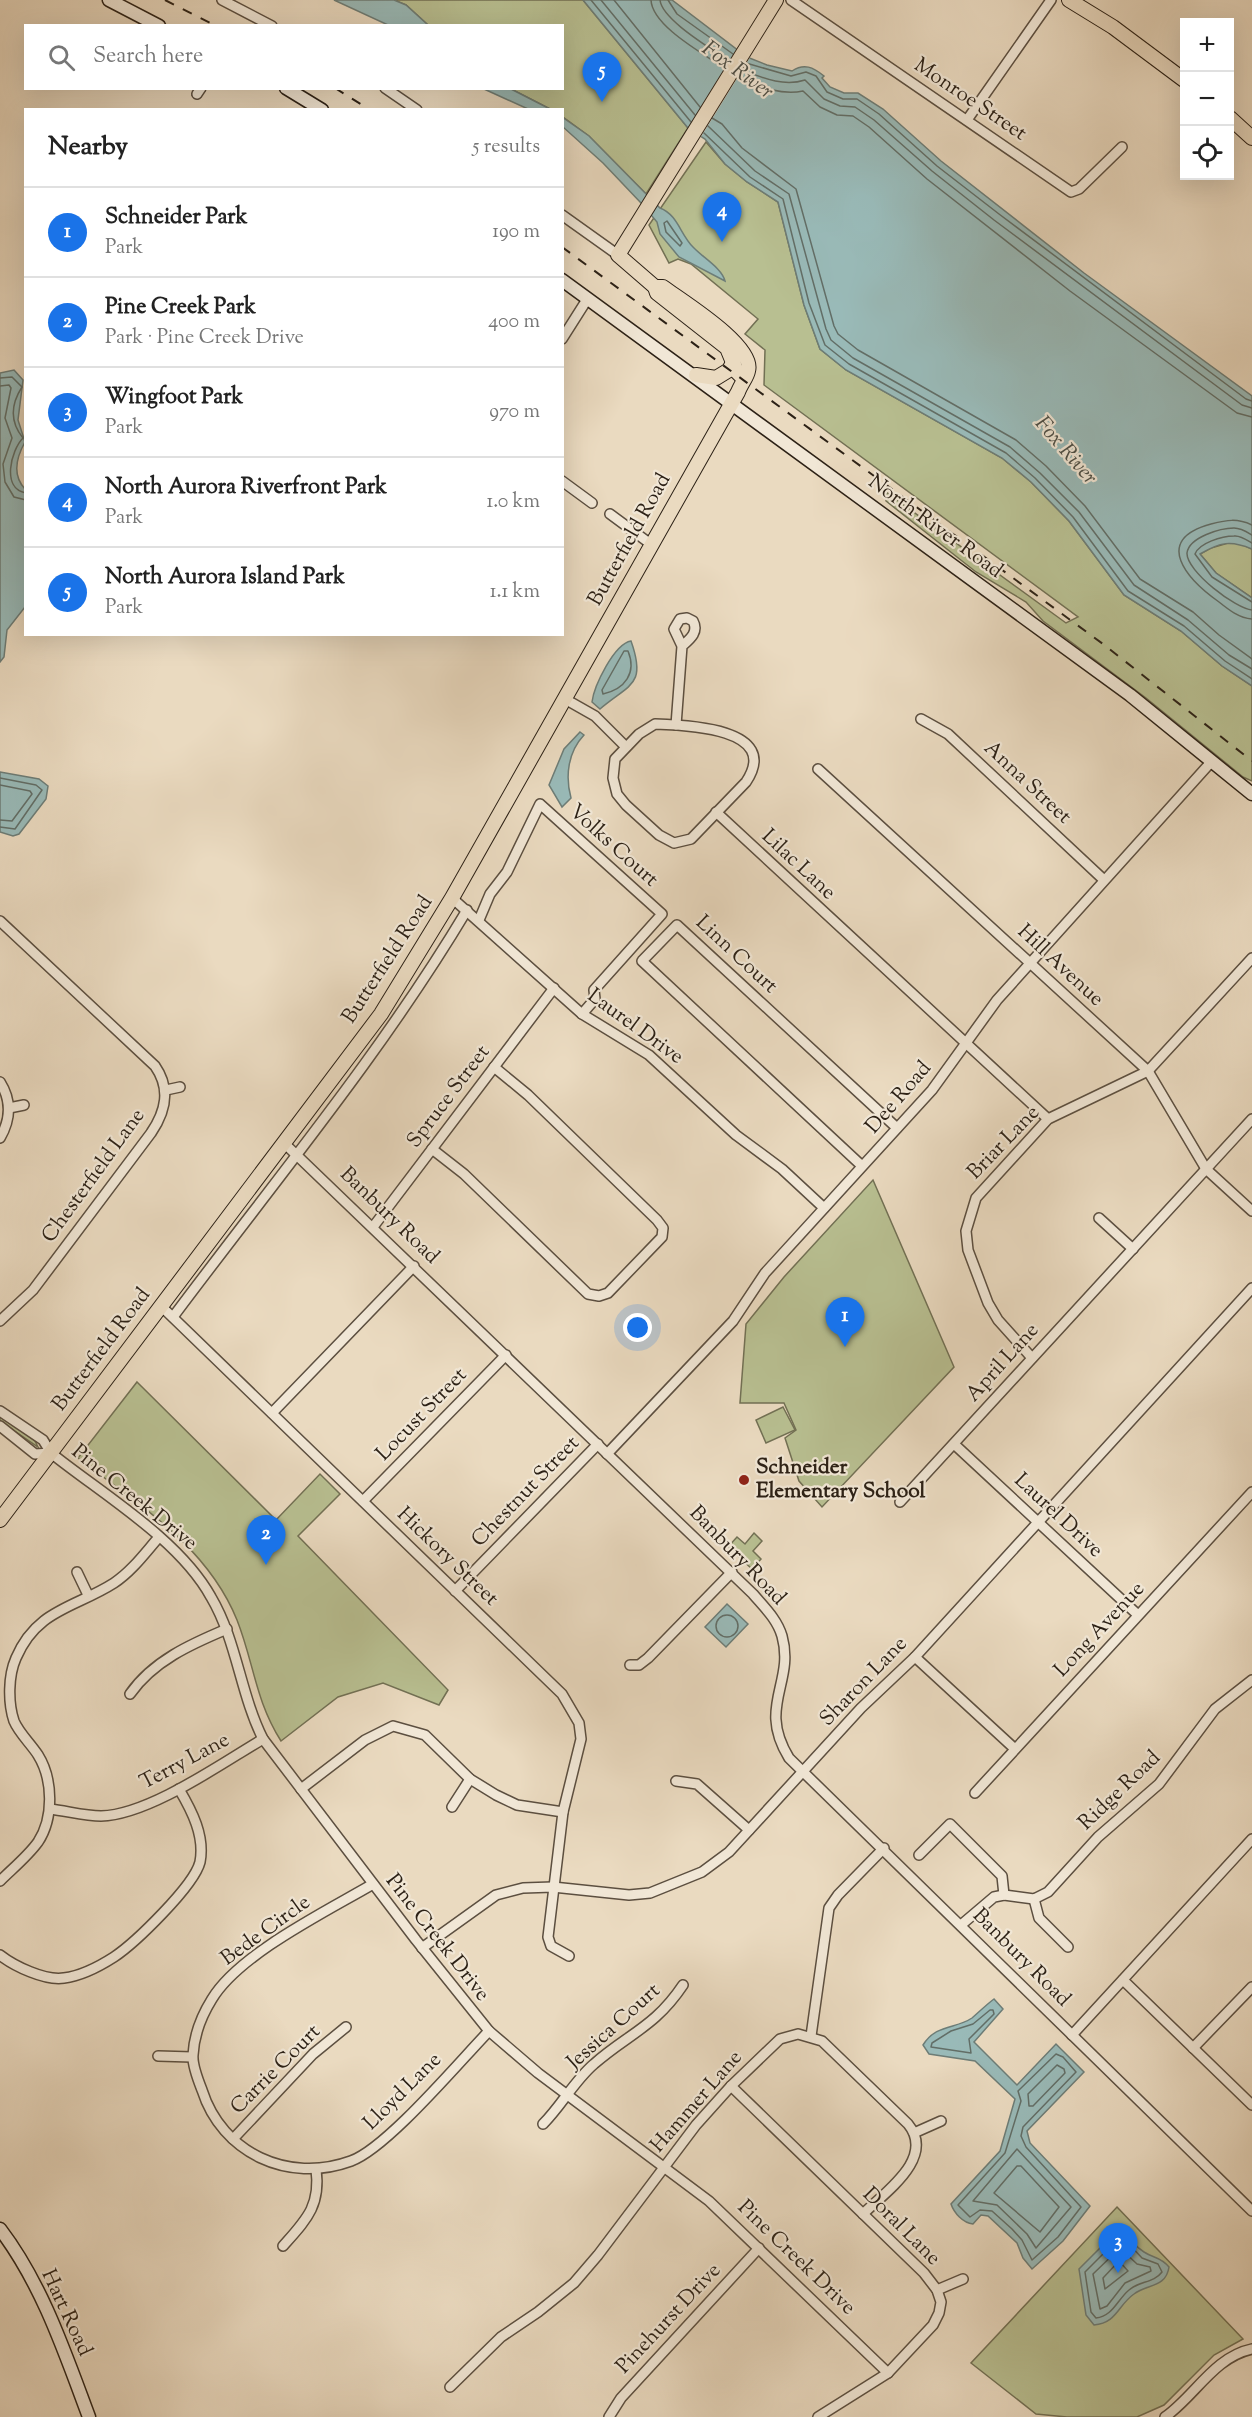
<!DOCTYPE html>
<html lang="en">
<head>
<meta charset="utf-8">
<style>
	:root { --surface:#fff; --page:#f6f6f6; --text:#222; --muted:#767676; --line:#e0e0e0; --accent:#1a73e8 }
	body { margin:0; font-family:"Sorts Mill Goudy",serif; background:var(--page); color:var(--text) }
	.controls { position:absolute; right:18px; top:18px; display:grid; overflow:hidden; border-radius:0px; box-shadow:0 6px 24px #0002 }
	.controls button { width:54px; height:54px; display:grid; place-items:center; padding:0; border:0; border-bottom:2px solid var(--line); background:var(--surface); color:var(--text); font:30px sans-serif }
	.you { position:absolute; left:638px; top:1328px; width:21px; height:21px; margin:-15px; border:4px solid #fff; border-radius:50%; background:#1a73e8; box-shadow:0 0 0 9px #1a73e833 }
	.badge { display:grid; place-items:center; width:39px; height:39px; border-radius:50%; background:var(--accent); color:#fff; font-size:20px; font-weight:700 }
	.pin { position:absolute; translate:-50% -50px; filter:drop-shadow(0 2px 3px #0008) }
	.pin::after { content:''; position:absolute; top:32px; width:21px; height:18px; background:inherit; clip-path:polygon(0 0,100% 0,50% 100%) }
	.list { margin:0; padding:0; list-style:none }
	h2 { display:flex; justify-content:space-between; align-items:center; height:78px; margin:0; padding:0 24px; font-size:26px }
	h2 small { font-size:20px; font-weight:400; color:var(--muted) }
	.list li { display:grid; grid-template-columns:39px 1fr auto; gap:18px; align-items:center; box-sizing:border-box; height:90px; padding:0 24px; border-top:2px solid var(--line) }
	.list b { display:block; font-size:22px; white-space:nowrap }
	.list p { margin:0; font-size:20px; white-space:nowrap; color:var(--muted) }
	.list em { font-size:20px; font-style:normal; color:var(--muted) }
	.icon { flex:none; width:33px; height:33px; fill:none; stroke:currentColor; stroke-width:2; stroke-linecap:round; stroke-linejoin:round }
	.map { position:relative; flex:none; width:1252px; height:2417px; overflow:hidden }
	.search { position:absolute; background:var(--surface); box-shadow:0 6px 24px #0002; left:24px; top:24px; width:540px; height:66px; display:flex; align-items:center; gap:15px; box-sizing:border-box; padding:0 21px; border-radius:0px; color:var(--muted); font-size:22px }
	.panel { position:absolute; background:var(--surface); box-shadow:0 6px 24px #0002; left:24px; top:108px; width:540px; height:528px; border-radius:0px }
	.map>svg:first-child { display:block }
	.green { fill:#b8bf91; stroke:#727054; stroke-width:1.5 }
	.water { fill:#99bab8; stroke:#6d7d77; stroke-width:1.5 }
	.pier { fill:#eadac0 }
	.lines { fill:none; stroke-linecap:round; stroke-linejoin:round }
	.shore { stroke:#626e67; stroke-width:1.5 }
	.street-casing { stroke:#5c4f40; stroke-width:12 }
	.secondary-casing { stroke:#2c2116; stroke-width:15 }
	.primary-casing { stroke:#2c2116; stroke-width:16 }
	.street { stroke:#f1e7d6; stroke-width:9 }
	.secondary { stroke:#f1e7d6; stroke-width:12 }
	.primary { stroke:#eadac0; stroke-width:14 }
	.rail { stroke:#2c2116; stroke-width:2; stroke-dasharray:10 10; stroke-linecap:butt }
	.poi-dot { fill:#8f2418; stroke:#f1e7d6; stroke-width:2 }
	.labels { text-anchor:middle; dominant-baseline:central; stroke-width:4.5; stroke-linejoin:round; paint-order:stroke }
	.street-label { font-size:21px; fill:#2c2116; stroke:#f1e7d6 }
	.poi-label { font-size:21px; font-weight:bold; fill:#2c2116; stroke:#f1e7d6; text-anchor:start }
	.water-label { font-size:22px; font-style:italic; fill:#4d4f47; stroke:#f1e7d6 }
</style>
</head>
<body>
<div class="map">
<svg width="1252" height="2417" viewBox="0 0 1252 2417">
	<rect width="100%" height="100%" fill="#eadac0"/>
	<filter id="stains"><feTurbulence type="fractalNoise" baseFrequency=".00333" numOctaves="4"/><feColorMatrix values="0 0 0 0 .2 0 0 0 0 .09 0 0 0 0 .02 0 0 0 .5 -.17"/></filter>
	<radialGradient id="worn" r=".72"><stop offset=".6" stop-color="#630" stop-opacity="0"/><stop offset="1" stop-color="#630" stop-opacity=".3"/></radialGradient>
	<g class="green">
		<polygon points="394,0 583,0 688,128 646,194 589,136 563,117 562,110 550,109 511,89 562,88 562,26 428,25 406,5"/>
		<polygon points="706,142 725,164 747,182 778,202 804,305 820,349 846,370 1002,458 1031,482 1069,521 1124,595 1181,631 1222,666 1252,686 1252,781 1243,777 1146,698 1043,621 1026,602 976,572 886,501 886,492 1066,623 1078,617 764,385 765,350 745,334 758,319 691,264 678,259 669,263 649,225"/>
		<polygon points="1235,541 1252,549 1252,598 1216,573 1200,554 1211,548"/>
		<polygon points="873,1180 954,1367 822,1507 799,1481 785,1438 796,1430 784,1403 740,1403 746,1324 784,1277"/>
		<path d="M 137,1382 L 276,1520 L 320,1474 L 340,1494 L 298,1536 L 448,1690 L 439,1705 L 383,1683 L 338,1697 L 281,1741 C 255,1700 254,1663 237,1620 C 207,1546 139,1505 78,1458 Z"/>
		<polygon points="783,1407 795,1430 766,1443 756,1420"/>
		<polygon points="0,1415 35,1441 38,1447 0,1421"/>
		<polygon points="754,1533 762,1541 753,1551 761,1559 752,1569 728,1547 737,1537 745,1544"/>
		<polygon points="1117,2207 1243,2339 1214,2355 1164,2405 1137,2417 1067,2417 1036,2414 971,2363"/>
	</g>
	<g class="water">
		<polygon points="334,0 394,0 406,5 428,25 388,25"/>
		<path d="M 583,0 L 672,0 L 747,57 L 767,65 L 792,71 C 804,63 813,67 824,76 L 822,78 L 830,87 L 844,93 L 858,93 L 883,109 L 941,161 L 1084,273 L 1252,396 L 1252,549 C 1231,540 1220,542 1200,554 L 1216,573 L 1252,598 L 1252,686 L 1222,666 L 1181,631 L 1124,595 L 1069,521 L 1031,482 L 1002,458 L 846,370 L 820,349 L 804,305 L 778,202 L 747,182 L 725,164 L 705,139 L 688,128 Z"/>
		<polygon points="484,89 511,89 550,109 528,109"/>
		<path d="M 562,117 L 589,136 L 660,208 C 678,215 680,234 693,247 C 702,257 722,268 725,281 L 679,257 L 660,234 L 657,222 L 641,203 L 603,163 L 563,127 Z"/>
		<path d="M 14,370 L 23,380 L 18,420 L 25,442 C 16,458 12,475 25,489 L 25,607 L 7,630 L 4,657 L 0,662 L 0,373 Z"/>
		<path d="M 631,641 C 647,686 629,684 600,709 L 592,702 C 594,686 614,644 631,641 Z"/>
		<path d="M 580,732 L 584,735 C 568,752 565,776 571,798 L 562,807 L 549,785 L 564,749 Z"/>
		<polygon points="0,772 39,779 48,786 46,799 19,834 13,836 0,832"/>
		<polygon points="727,1604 748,1624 726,1647 705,1627"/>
		<path d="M 994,1999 L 1003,2009 L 974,2042 L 1017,2085 L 1056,2044 L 1084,2072 L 1027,2131 L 1030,2143 L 1090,2206 L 1063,2241 L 1032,2269 L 1023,2258 L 1017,2243 L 988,2216 L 981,2215 L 973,2224 C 963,2223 954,2213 951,2204 L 1000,2151 L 1015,2099 L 975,2061 L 929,2054 L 923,2045 C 936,2024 956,2029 972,2018 C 979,2012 986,2005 994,1999 Z"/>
		<path d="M 1115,2233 C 1133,2236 1130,2243 1144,2252 C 1153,2258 1161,2257 1169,2267 C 1166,2288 1147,2284 1134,2294 C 1118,2305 1117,2323 1094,2325 L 1086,2315 L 1079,2269 Z"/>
	</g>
	<polygon class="pier" points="738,47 751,56 699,140 686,131"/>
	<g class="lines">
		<g class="shore">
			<polyline points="591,0 691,122"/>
			<polyline points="601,0 695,115"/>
			<polyline points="614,0 700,107"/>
			<path d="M 651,0 C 652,26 704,54 724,68"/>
			<path d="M 660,0 C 662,20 712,49 729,61"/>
			<polyline points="668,0 677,14 733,54"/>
			<polyline points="746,63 791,76 806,72 816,76 827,92 843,99 857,99 879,114 937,166 999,214 1246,399 1252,401"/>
			<path d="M 742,70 C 763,78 784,87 805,80 L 824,99 L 840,106 L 855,107 L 874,120 L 932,171 L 994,220 L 1242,405 L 1252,408"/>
			<path d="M 738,78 C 758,86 781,96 803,91 L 820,107 L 837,115 L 853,116 L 869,127 L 927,179 L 1070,291 L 1237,413 L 1252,417"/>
			<polyline points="712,118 722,124 742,148 796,189 834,326 838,334 858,350 1016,440 1046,466 1085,506 1140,579 1193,612 1219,635 1252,659"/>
			<polyline points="708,126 755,171 789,194 826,329 831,340 853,358 1010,447 1040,473 1079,512 1134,585 1188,620 1229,655 1252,669"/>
			<polyline points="704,133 750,177 783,199 809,303 825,345 849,364 1006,453 1035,478 1073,517 1128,591 1184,626 1225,661 1252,679"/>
			<polygon points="667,221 682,243 680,246 666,232 664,223"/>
			<path d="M 0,378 L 12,377 L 22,387 C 11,404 10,422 23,438 C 11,450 1,489 26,493"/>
			<polyline points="0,386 9,385 11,388 5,418 12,438 3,464 5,482 14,497 26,500"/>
			<path d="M 1252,525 C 1237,518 1227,520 1211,524 C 1151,540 1188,580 1219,602 C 1229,610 1239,618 1252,619"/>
			<path d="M 1252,535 C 1247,532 1241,528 1234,528 C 1221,528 1189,537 1187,553 C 1186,571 1236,609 1252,610"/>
			<path d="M 1252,543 C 1247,540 1240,535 1234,536 C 1222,536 1199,543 1195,554 L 1212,577 L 1252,602"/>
			<path d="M 624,651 L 628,651 C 637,673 625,689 603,694 L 602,690 Z"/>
			<polyline points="0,778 36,785 42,790 15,829 0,827"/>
			<polyline points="0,785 30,791 32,794 12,821 0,820"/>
			<circle cx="727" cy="1626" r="11"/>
			<polygon points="990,2010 993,2010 994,2014 969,2039 971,2053 931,2047 932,2043 951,2031 973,2024"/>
			<polygon points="1056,2054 1063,2057 1076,2072 1023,2127 1021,2136 1026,2147 1081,2207 1058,2237 1032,2260 1022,2240 1012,2229 992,2211 980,2210 970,2217 958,2205 1005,2153 1021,2101 1018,2091"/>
			<polygon points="1057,2065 1064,2069 1065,2073 1033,2106 1029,2106 1028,2094"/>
			<polygon points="1017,2149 1071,2207 1036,2248 1027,2234 997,2205 973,2201"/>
			<polygon points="1017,2166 1021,2166 1059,2207 1040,2232 994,2193"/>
			<path d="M 1118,2239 L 1127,2242 L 1142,2258 L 1158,2264 L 1162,2272 C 1154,2283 1139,2281 1129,2290 C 1117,2300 1113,2316 1096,2318 L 1091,2312 L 1085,2272 Z"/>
			<polygon points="1120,2248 1137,2264 1150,2267 1151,2271 1125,2283 1107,2306 1100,2309 1093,2274"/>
			<polygon points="1119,2261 1128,2271 1105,2289 1103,2278"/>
		</g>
		<g class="street-casing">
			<g id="street">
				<polyline points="222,0 272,26"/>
				<polyline points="791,0 1071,192 1079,189 1122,147"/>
				<polyline points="385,88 417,110"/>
				<polyline points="197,94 201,88"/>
				<polyline points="967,120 1051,0"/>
				<polyline points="562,215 618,255"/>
				<polyline points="562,339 588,298"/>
				<polyline points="562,481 592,503"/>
				<polyline points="610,514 652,545"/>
				<polyline points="565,699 595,716 625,746"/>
				<polyline points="921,719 948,734 1104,880"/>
				<path d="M 655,724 C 686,725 782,728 746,782 L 691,839 L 674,843 L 659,835 L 626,805 L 617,794 L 613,778 L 615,759 L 639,734 Z"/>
				<path d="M 676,725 L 682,646 C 690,639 699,632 693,621 L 687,618 L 680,619 L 674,629 L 682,646"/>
				<polyline points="818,769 1148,1071 1206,1169 1252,1211"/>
				<polyline points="716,812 1048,1119"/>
				<polyline points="452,898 582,1014 649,1055 736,1135 782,1169 824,1208"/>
				<polyline points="479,920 490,894 507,872 540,804 662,914 594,990 595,999 582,1014"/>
				<path d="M 0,921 L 155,1066 C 171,1089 166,1111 151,1133 L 33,1290 L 0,1321"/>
				<path d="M 0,1082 C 12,1101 11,1119 0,1138"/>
				<polyline points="166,1090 180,1087"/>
				<polyline points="9,1108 24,1105"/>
				<path d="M 284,1143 L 753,1594 C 764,1607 777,1619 782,1636 C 795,1683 757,1706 789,1758 L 1252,2211"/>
				<polyline points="432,1149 464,1174 588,1294 599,1296 608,1293 662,1237 663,1228 657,1220 528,1095 494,1067"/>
				<polyline points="862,1166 642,961 677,925 897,1128"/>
				<polyline points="1099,1218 1133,1249"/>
				<polyline points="373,1227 554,988"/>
				<polyline points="161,1306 562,1694 579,1723 581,1739 563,1812 548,1937 551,1946 569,1956"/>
				<path d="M 173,1317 C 273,1183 381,1054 467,910"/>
				<polyline points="1032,1358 998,1320 988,1303 968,1250 966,1231 976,1198 1048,1119 1148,1071 1252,958"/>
				<path d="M 0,1411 L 43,1440 L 51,1453 C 102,1494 179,1539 211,1597 C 237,1641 240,1693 263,1739 L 416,1940 L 489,2031 L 538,2073 L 709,2201 L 888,2373"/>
				<polyline points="272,1413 414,1266"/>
				<polyline points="0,1426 35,1454 51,1453"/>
				<polyline points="954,1444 1138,1615"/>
				<polyline points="607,1454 733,1321 765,1273 932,1090 997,1000 1212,761"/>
				<polyline points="363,1501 506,1355"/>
				<polyline points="900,1502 1252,1119"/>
				<polyline points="77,1572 88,1595"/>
				<polyline points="455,1591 598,1444"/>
				<polyline points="915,1657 1015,1749"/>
				<polyline points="630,1665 639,1665 648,1658 732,1572"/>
				<path d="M 130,1694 C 153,1661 191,1644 227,1629"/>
				<polyline points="676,1781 697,1784 749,1830"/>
				<polyline points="301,1789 365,1740 393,1726 425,1735 470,1779 496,1795 517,1805 563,1812"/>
				<polyline points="975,1793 1252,1492"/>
				<polyline points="452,1807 470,1779"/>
				<path d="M 50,1809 C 67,1811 85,1816 101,1816 C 149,1815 222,1763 263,1739"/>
				<polyline points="919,1855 950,1824 1002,1876 1004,1895"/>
				<path d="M 0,1881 C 12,1869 28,1856 38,1842 C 54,1818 53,1779 38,1755 C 31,1744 19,1733 14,1721 C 8,1703 8,1676 16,1658 C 37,1609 75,1608 114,1583 C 132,1571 145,1553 159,1537"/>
				<path d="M 373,1884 C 327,1911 239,1954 212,1999 C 202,2015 194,2036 193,2055 C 192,2065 198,2080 202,2090 C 222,2153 288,2184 351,2161 C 387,2148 459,2062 489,2031"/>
				<polyline points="1034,1899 1039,1918 1068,1947"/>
				<polyline points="961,1925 994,1897 1004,1895 1034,1899 1048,1892 1098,1837 1159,1784 1215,1709 1252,1680"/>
				<polyline points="422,1948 496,1895 523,1888 553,1887 629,1895 650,1893 702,1872 729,1852 861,1708 915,1657 1252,1288"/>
				<path d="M 0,1955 C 14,1966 45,1981 64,1978 C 80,1976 100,1966 114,1957 C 135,1943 194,1886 200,1862 C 205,1836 192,1811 179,1789"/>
				<polyline points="1123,1980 1252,2105"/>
				<polyline points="1072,2035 1252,1839"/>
				<polyline points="811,2036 829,1908 838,1895 884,1848"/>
				<polyline points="1193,2048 1252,1987"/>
				<polyline points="158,2056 192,2057"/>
				<polyline points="731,2086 924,2273 937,2290 941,2302 939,2313 933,2325 888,2373 818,2417"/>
				<path d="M 543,2124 C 561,2106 575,2080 594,2064 C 628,2034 655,2027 683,1985"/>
				<polyline points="914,2133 941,2121"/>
				<polyline points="233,2139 313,2054 346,2027"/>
				<path d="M 283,2246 C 306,2220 321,2206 316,2169"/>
				<polyline points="937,2290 963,2279"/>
				<path d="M 450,2387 L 501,2337 L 538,2312 L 574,2283 L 598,2255 L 696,2125 L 731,2086 L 780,2039 L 798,2034 L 822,2041 L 908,2124 C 936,2158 885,2192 863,2214"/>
				<polyline points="609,2417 621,2398 759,2248"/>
				<path d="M 1165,2417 C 1195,2396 1214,2357 1252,2349"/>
			</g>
		</g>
		<g class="secondary-casing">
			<g id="secondary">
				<polyline points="109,0 159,26"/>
				<polyline points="286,88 322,110"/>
				<polyline points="562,280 1130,695 1252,794"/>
				<path d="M 0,2229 C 42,2284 65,2353 89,2417"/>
			</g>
		</g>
		<g class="primary-casing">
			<g id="primary">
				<polyline points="1069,0 1113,27 1184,80"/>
				<polyline points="1230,118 1252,138"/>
				<polyline points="696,375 716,378 729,370 734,361"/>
				<polyline points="743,378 737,372 727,348 657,293 655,287 618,255 776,0"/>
				<path d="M 0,1520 L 381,1014 L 452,898 L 738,392 C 741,384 747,377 748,371 C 756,346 680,300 663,287 L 655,287"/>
			</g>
		</g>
		<use href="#street" class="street"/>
		<use href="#secondary" class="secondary"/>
		<use href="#primary" class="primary"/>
		<g class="rail">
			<polyline points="165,0 216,26"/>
			<polyline points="335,88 370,110"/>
			<polyline points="562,247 1103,644 1252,761"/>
		</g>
	</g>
	<circle class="poi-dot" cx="744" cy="1480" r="6"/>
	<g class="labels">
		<g class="street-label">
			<text transform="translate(970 100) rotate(34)">Monroe Street</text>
			<text transform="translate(935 527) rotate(36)">North River Road</text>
			<text transform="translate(630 540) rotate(-61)">Butterfield Road</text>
			<text transform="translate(1027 783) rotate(43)">Anna Street</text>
			<text transform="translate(613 846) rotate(42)">Volks Court</text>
			<text transform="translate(798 865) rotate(43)">Lilac Lane</text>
			<text transform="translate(736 955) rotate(43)">Linn Court</text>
			<text transform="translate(388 960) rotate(-57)">Butterfield Road</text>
			<text transform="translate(1060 966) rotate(43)">Hill Avenue</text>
			<text transform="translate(635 1027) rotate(36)">Laurel Drive</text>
			<text transform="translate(449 1097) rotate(-53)">Spruce Street</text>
			<text transform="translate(899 1098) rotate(-49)">Dee Road</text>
			<text transform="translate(1004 1143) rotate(-46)">Briar Lane</text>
			<text transform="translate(94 1176) rotate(-54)">Chesterfield Lane</text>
			<text transform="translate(389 1216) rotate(44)">Banbury Road</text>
			<text transform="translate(102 1350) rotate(-53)">Butterfield Road</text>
			<text transform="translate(1003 1363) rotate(-48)">April Lane</text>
			<text transform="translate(422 1415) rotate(-46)">Locust Street</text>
			<text transform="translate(526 1492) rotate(-46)">Chestnut Street</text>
			<text transform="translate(134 1498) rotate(39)">Pine Creek Drive</text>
			<text transform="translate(1058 1516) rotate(43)">Laurel Drive</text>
			<text transform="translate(737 1556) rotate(46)">Banbury Road</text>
			<text transform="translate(447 1557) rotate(44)">Hickory Street</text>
			<text transform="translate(1100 1630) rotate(-47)">Long Avenue</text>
			<text transform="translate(864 1682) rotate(-46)">Sharon Lane</text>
			<text transform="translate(185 1762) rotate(-28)">Terry Lane</text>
			<text transform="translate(1120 1791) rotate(-44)">Ridge Road</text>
			<text transform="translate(266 1931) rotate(-36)">Bede Circle</text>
			<text transform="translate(437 1938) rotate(52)">Pine Creek Drive</text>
			<text transform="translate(1021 1958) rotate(45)">Banbury Road</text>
			<text transform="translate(614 2027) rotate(-42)">Jessica Court</text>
			<text transform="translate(276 2070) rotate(-45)">Carrie Court</text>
			<text transform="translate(403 2092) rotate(-45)">Lloyd Lane</text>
			<text transform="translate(697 2102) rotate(-49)">Hammer Lane</text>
			<text transform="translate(901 2227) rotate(45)">Doral Lane</text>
			<text transform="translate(796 2258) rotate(44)">Pine Creek Drive</text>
			<text transform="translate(66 2313) rotate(65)">Hart Road</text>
			<text transform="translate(669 2319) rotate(-47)">Pinehurst Drive</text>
		</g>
		<g class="poi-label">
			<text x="756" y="1468">Schneider<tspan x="756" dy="24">Elementary School</tspan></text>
		</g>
		<g class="water-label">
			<text transform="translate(737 71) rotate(36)">Fox River</text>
			<text transform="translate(1065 451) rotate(49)">Fox River</text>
		</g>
	</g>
	<rect width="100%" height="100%" filter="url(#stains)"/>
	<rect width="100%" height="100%" fill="url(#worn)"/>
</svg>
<div class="controls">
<button>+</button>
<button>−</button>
<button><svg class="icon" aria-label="locate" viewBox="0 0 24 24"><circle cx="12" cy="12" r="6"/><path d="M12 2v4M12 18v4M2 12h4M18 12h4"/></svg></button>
</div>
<div class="you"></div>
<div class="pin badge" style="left:845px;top:1347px">1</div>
<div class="pin badge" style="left:266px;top:1565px">2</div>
<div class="pin badge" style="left:1118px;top:2273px">3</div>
<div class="pin badge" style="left:722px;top:242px">4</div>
<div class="pin badge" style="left:602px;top:102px">5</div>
<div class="search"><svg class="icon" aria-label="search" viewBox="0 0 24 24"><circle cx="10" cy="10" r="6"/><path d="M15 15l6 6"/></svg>Search here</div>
<section class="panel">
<h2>Nearby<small>5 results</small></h2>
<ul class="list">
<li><span class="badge">1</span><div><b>Schneider Park</b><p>Park</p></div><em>190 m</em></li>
<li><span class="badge">2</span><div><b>Pine Creek Park</b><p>Park · Pine Creek Drive</p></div><em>400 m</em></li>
<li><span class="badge">3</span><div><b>Wingfoot Park</b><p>Park</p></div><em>970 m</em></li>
<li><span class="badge">4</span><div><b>North Aurora Riverfront Park</b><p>Park</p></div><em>1.0 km</em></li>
<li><span class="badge">5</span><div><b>North Aurora Island Park</b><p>Park</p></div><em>1.1 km</em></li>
</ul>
</section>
</div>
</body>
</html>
